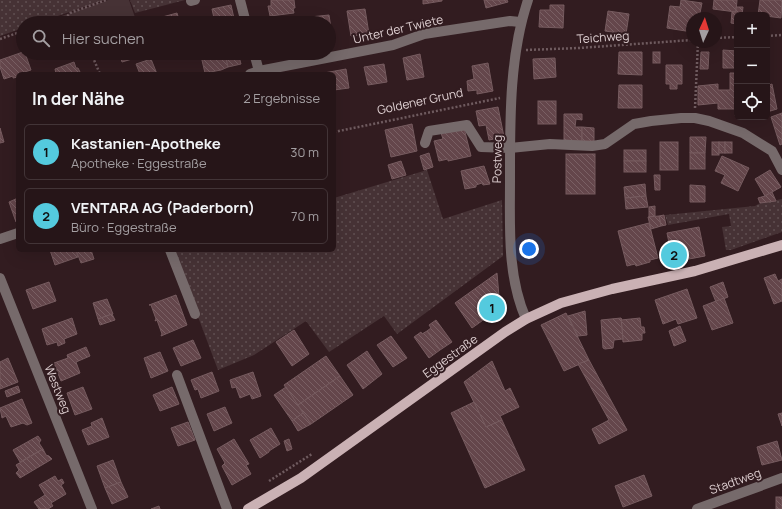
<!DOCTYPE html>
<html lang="de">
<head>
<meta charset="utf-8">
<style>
	:root { --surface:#261518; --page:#2e1e21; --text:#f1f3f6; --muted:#a49fa2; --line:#423437; --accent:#54cade }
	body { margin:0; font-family:Manrope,sans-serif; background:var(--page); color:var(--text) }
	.controls { position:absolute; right:12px; top:12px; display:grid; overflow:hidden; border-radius:6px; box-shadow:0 4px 16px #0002 }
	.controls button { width:36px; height:36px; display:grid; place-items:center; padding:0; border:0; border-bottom:1px solid var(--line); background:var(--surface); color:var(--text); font:20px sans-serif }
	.compass { position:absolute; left:686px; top:12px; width:36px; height:36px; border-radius:50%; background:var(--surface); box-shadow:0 4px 16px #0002; rotate:4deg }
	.you { position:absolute; left:529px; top:249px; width:14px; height:14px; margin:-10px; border:3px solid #fff; border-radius:50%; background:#1a73e8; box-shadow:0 0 0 6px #1a73e833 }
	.badge { display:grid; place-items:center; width:26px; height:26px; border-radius:50%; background:var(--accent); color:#111; font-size:13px; font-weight:700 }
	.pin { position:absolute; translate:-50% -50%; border:2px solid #fff; box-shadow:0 1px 4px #0006 }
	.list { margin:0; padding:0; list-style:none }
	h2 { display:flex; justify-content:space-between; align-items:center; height:52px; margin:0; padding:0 16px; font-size:17px }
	h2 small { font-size:13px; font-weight:400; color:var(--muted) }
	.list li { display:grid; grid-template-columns:26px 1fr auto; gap:12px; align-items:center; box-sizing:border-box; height:56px; margin:0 8px 8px; padding:0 8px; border:1px solid var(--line); border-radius:6px }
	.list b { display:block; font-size:15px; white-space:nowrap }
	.list p { margin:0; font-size:13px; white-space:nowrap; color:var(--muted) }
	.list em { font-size:13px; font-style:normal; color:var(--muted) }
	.icon { flex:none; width:22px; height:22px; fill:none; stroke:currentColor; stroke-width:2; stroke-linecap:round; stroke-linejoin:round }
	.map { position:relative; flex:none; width:782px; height:509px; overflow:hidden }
	.search { position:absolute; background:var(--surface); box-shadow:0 4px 16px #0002; left:16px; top:16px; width:320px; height:44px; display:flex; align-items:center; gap:10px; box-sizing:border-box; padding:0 14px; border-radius:22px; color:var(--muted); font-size:15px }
	.panel { position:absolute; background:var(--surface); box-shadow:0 4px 16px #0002; left:16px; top:72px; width:320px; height:180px; border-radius:6px }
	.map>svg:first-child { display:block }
	.grass { fill:url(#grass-dots) }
	.park { fill:#463235 }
	.building { fill:url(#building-back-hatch); stroke:#765b5f }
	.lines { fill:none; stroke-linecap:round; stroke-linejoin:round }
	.path { stroke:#6f5b5f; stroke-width:2.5; stroke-dasharray:2 2; stroke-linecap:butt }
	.minor { stroke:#766a6b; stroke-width:10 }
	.major { stroke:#cab1b4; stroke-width:10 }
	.labels { text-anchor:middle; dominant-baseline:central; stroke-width:4; stroke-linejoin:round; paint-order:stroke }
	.street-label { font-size:12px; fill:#dfd0d2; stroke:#321c20 }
</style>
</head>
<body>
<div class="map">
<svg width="782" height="509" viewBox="0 0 782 509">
	<defs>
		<pattern id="grass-dots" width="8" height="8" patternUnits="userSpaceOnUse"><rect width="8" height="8" fill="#463235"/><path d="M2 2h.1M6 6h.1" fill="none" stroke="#604f51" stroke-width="1.8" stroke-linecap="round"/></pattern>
		<pattern id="building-back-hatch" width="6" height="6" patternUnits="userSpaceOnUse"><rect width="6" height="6" fill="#64464b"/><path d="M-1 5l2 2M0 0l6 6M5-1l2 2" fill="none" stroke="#7a6064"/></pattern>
	</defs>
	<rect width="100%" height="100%" fill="#321c20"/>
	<g class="grass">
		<polygon points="0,0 105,0 37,23 23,23 23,28 0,36"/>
		<polygon points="130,0 185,0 135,13"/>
		<polygon points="427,170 443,219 502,200 503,256 397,334 384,316 329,352 306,321 254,355 218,370 173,250 334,250 334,198"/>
		<polygon points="782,199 782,232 731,250 726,250 722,227 731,226 729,214 668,225 665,215 755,206 760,203"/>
	</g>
	<g class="park">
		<polygon points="108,0 129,0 137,23 51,23 50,20"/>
		<polygon points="62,53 85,53 64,60"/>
	</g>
	<g class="building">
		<polygon points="271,0 294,0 295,8 293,8 294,13 270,16 268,6 271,6"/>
		<polygon points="423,0 442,0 442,1 423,4"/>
		<polygon points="484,0 507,0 508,2 486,8"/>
		<polygon points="681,0 702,3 699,18 692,18 692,32 667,28 670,6 680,7"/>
		<polygon points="714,0 737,0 736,12 713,9"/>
		<polygon points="760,0 782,0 781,18 758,15"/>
		<polygon points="231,5 235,23 215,23 212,9"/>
		<polygon points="550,5 564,5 563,28 539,27 540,10 550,10"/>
		<polygon points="736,7 743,7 742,15 737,15 737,24 731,23 732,12 736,12"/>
		<polygon points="365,9 369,34 351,36 347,11"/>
		<polygon points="608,11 629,14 626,34 605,31"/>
		<polygon points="177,13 180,23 156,23 155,19"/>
		<polygon points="329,15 332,35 329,36 329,23 311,23 310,17"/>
		<polygon points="723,50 737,51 737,68 723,68"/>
		<polygon points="23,52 25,53 31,70 21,73 22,74 18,74 18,77 13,78 13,76 4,79 0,67 0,60"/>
		<polygon points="619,52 642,52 642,75 618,74"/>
		<rect x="653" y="52" width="7" height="11"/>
		<polygon points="701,52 709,52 708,69 700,69"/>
		<polygon points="119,53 141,53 142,56 122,62"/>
		<polygon points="212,53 225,53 228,67 221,70 205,73 201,56"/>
		<polygon points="225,53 238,53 241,64 228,67"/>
		<polygon points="420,54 424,77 407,80 403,58"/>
		<polygon points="555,58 556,77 534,79 533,59"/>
		<polygon points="151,59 157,74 140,74 136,64"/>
		<polygon points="74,62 76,68 78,68 81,74 56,74 55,69"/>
		<polygon points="488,63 493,91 477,94 477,90 468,91 467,81 474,79 472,66"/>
		<polygon points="384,64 387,82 368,85 364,67"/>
		<polygon points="666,65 682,65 682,84 677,84 677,89 670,89 670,84 666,84"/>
		<polygon points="346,69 349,88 334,90 334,74 324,74 324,73"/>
		<polygon points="730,73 737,73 736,109 718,109 718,103 698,105 698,86 718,84 718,90 730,90"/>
		<polygon points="772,84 777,109 767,112 767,86"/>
		<polygon points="619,85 642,85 642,108 618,108"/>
		<polygon points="737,94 737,116 735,116"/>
		<rect x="538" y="101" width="18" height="23"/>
		<polygon points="498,107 504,137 489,140 486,125 479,126 476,111"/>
		<polygon points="782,113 782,144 780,145 771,117"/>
		<polygon points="564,114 582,114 582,120 576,119 575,127 582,127 582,141 564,140"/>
		<polygon points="412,124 417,151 391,157 385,130"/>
		<polygon points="582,127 594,128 594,141 582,141"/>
		<polygon points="0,128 4,142 0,143"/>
		<polygon points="464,128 471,156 448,161 448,159 439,161 434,141 443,139 441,133"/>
		<polygon points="690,137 706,137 705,153 690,153"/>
		<rect x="660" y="142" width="18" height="28"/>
		<rect x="712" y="142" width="7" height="13"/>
		<rect x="719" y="142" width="6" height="11"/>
		<rect x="725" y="142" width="7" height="11"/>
		<rect x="624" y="150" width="22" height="11"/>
		<polygon points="429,153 433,167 424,170 420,156"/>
		<rect x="690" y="153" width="15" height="16"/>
		<rect x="566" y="154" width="29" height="40"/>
		<polygon points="722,156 749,168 738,191 721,183 725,175 715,171"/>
		<polygon points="401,161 406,175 392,179 388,165"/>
		<rect x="624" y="161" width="22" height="11"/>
		<polygon points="484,166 490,184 483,185 482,183 476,185 476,187 465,189 461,171"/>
		<polygon points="770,170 781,187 765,196 755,179"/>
		<polygon points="654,175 660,175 660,190 655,190"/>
		<polygon points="645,184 646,196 625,198 624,187"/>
		<polygon points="690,185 705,186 705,202 690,202"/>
		<polygon points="772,192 776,201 760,203 758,198 765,196"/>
		<polygon points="646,196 648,207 626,209 625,198"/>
		<polygon points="18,198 18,222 16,222 9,202"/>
		<polygon points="655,206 655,216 649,217 649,207"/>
		<polygon points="664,215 666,225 661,226 659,216"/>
		<polygon points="659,216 661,226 651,229 648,217"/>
		<polygon points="649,223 658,258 650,260 650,262 636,266 635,264 627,266 618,231"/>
		<polygon points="699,227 705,256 673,262 667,233"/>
		<polygon points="50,250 76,250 78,257 55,265"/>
		<polygon points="76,250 91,250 94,259 81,263"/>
		<polygon points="497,273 500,308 472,328 455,303"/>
		<polygon points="775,274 778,281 782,279 782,301 774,304 764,278"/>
		<polygon points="49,282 56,301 33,309 26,290"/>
		<polygon points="723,282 728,297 716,302 710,287"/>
		<polygon points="687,289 697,318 678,324 676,319 663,324 655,300"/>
		<polygon points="176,295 187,325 161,336 162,334 157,320 155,321 156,319 151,305 149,305"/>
		<polygon points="724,298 733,323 712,330 703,306"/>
		<polygon points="107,299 113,314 98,319 93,303"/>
		<polygon points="585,311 587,335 578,336 568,316"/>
		<polygon points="566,313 589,360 564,371 541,325"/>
		<polygon points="112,314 115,320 100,325 98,319"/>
		<polygon points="72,318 77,334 64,339 65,343 58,346 57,342 47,345 42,329"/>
		<polygon points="621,318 621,320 640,318 641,327 644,327 645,333 642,333 642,340 623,342"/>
		<polygon points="621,318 623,339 614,340 613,348 605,349 603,348 601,320"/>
		<polygon points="436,320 452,342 440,350 427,331 431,328 429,325"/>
		<polygon points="680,326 686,341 674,346 669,331"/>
		<polygon points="294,330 309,354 292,366 276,342"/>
		<polygon points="427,331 440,350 429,358 414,337 421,332 422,334"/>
		<polygon points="391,336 407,358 393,367 377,345"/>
		<polygon points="193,340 201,358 181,366 173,348"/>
		<polygon points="86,347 90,356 76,362 80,373 61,381 54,363 68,358 67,355"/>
		<polygon points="367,351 382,374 363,389 347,365"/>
		<polygon points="160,352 168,371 151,378 144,358"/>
		<polygon points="326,356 340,376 298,405 284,385"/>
		<polygon points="8,358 18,382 0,389 0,362"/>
		<polygon points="589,360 627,430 599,444 592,429 609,420 578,364"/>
		<polygon points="492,361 505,391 510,388 519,407 500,416 502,420 486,427 464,382"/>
		<polygon points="212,372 219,391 201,398 198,389 195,390 191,380"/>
		<polygon points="253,372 261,396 252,399 250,394 240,398 236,387 232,388 230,380"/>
		<polygon points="340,376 353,395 311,424 298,405"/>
		<polygon points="18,386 20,392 7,397 5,391"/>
		<polygon points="83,387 92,409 75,415 67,393"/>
		<polygon points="172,387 179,404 160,411 153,395"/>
		<polygon points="286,387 303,413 292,421 274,395"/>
		<polygon points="22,399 32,423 27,425 23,423 11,427 6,416 2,418 0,408"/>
		<polygon points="474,402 486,427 502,420 525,470 485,488 451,413"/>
		<polygon points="225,407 232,423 214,431 207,414"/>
		<polygon points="303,413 311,424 298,431 292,421"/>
		<polygon points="782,413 782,426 778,414"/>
		<polygon points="102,418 109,437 88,445 82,430 92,426 91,423"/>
		<polygon points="188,422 195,440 178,446 171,428"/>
		<polygon points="271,428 280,444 269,451 269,452 260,458 250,440"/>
		<polygon points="38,436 41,440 39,443 43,449 20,462 13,450"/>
		<polygon points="234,439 249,464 246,465 251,474 232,485 222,466 225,463 217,449"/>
		<polygon points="289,439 292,449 287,451 284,441"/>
		<polygon points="777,441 782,460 762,465 757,447"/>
		<polygon points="43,449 46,455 49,456 52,459 20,478 16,473 19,470 16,465"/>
		<polygon points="113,460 121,482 105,488 97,466"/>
		<polygon points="644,475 652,496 623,507 615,486"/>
		<polygon points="55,476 58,481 62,479 64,483 61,485 66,494 51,503 53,506 48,509 39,509 34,502 45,495 39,485"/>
		<polygon points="121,482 128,497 112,504 105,488"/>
		<rect x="776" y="497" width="6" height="12"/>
		<polygon points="159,506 160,509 151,509"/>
	</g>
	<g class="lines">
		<g class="path">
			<polyline points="62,22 70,13 106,0"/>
			<polyline points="48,23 55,21 63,23"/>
			<polyline points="767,36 782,35"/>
			<polyline points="716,38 737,37"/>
			<polyline points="0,39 23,31"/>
			<polyline points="526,50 579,48 692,40"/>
			<polyline points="91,53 100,74"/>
			<polyline points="695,108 698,42"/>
			<polyline points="334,132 500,98"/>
			<polyline points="269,481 312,454"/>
		</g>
		<g class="minor">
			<polyline points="240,0 246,23"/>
			<polyline points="191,1 195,0"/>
			<polyline points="254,53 259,71"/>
			<polyline points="250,74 259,71 393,45 424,34 510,21 520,22"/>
			<polyline points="425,143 429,131 467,125 481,147 510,148 550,144 592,146 605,144 634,124 651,121 681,118 695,118 709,121 743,133 772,151 782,170"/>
			<polyline points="0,239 18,233"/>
			<polyline points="170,250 195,314"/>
			<polyline points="0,278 92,509"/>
			<path d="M 526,319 C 507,276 510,227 510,181 C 510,122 509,56 528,0"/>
			<polyline points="177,375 227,509"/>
			<polyline points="697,509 782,478"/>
		</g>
		<polyline class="major" points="248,509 301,478 505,332 526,319 561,303 612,289 695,271 782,245"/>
	</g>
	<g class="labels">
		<g class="street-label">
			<text transform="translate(398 29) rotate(-13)">Unter der Twiete</text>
			<text transform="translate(603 37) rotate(-4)">Teichweg</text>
			<text transform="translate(420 101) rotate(-12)">Goldener Grund</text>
			<text transform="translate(497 159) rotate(-89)">Postweg</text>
			<text transform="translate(450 356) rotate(-36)">Eggestraße</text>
			<text transform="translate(58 389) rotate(68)">Westweg</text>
			<text transform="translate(735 481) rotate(-20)">Stadtweg</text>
		</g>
	</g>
</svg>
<div class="controls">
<button>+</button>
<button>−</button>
<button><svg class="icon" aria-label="locate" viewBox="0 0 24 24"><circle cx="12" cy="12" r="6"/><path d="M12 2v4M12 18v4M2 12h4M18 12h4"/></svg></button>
</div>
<svg class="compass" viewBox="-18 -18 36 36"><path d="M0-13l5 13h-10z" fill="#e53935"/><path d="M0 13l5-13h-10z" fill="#a49fa2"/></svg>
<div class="you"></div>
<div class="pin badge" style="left:492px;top:308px">1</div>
<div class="pin badge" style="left:674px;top:255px">2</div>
<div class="search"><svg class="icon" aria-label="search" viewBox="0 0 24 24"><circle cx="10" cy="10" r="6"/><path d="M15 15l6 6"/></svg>Hier suchen</div>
<section class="panel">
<h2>In der Nähe<small>2 Ergebnisse</small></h2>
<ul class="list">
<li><span class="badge">1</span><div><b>Kastanien-Apotheke</b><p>Apotheke · Eggestraße</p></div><em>30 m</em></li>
<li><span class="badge">2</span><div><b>VENTARA AG (Paderborn)</b><p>Büro · Eggestraße</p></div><em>70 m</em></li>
</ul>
</section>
</div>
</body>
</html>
